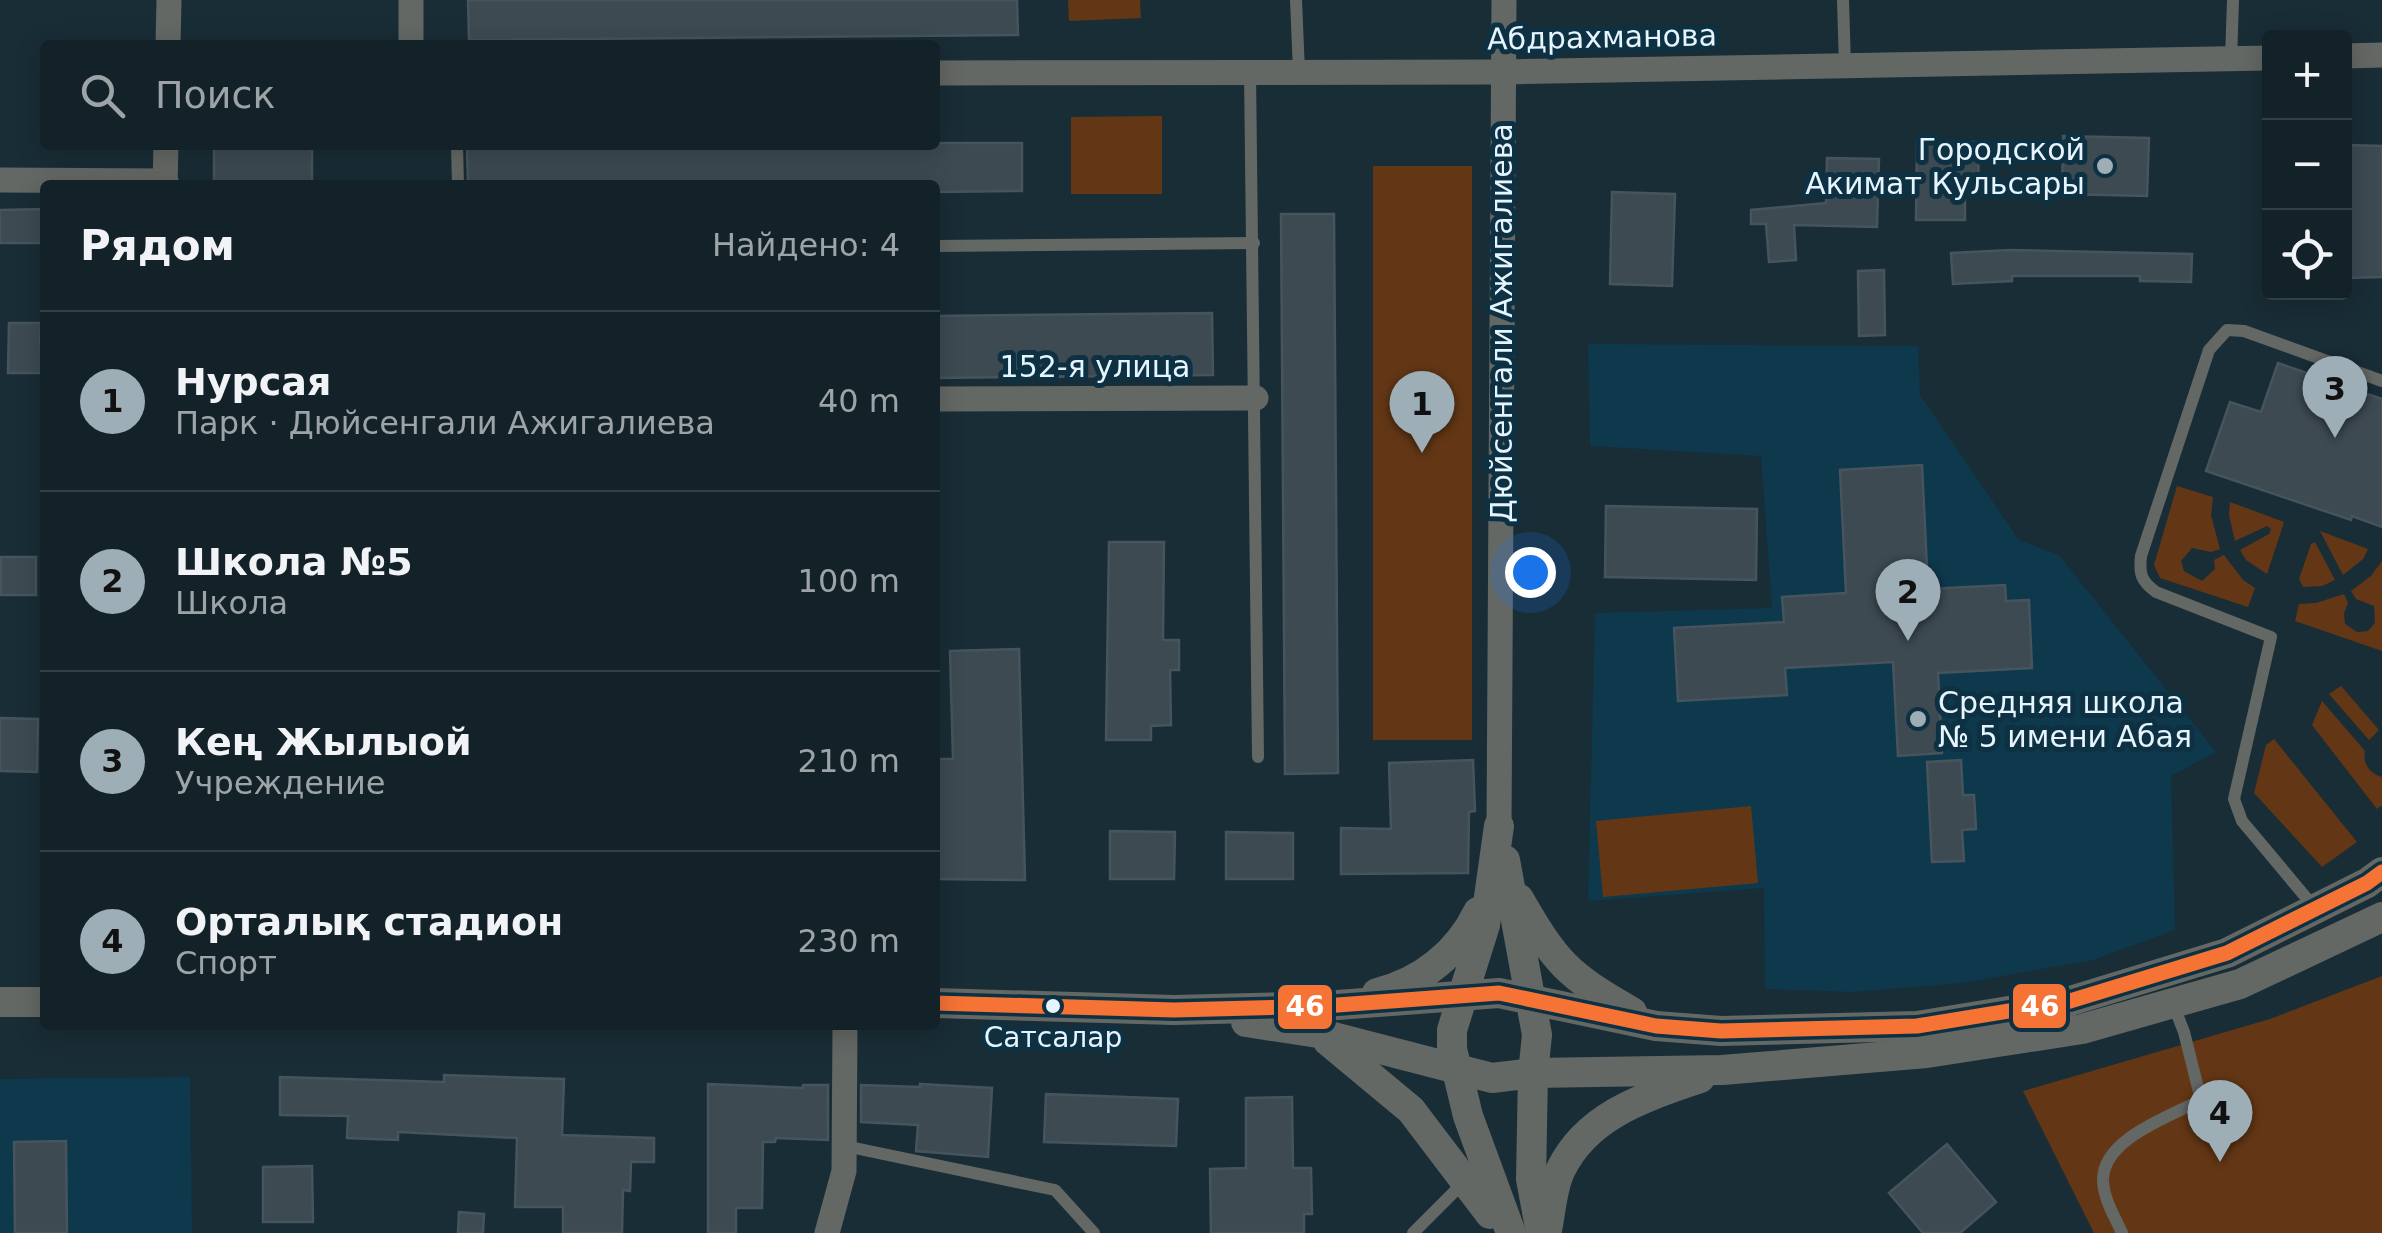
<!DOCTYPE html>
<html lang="ru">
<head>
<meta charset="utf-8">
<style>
	:root { --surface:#132228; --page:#202f34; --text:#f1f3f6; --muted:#9da4a8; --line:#323f45; --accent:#9eaeb7 }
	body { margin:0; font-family:"DejaVu Sans",sans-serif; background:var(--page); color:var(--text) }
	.controls { position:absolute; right:30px; top:30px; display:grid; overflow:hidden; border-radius:10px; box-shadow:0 5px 25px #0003 }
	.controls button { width:90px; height:90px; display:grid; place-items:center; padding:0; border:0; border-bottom:2px solid var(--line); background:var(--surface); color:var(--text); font:50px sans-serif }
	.you { position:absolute; left:1530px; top:572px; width:35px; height:35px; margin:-25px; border:8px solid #fff; border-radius:50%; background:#1a73e8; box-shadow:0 0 0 15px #1a73e833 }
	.badge { display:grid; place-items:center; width:65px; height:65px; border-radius:50%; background:var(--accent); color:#111; font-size:32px; font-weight:700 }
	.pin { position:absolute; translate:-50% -82px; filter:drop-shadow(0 2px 5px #0008) }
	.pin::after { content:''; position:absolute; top:52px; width:35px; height:30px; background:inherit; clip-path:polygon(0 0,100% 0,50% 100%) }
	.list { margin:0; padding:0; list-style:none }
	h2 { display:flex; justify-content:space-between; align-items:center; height:130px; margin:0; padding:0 40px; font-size:42px }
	h2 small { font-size:32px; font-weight:400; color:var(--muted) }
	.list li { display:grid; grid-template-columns:65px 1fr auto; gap:30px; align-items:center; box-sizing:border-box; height:180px; padding:0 40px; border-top:2px solid var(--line) }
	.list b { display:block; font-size:38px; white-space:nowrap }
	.list p { margin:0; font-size:32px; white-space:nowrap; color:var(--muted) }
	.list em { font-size:32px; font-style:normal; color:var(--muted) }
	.icon { flex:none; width:55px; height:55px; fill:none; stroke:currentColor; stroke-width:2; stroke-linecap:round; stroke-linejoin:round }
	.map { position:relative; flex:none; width:2382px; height:1233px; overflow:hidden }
	.search { position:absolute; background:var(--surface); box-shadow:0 5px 25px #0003; left:40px; top:40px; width:900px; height:110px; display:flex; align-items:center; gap:25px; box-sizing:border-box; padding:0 35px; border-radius:10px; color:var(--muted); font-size:38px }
	.panel { position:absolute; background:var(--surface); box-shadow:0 5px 25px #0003; left:40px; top:180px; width:900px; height:850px; border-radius:10px }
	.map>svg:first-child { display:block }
	.built { fill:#0e384c }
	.green { fill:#633715 }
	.building { fill:#3d4a52; stroke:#46545d; stroke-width:2.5 }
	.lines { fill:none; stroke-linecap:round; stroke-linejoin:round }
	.service { stroke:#646865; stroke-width:12 }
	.minor { stroke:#646865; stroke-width:25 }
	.tertiary { stroke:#646865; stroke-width:30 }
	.bus-1-casing { stroke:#0d3142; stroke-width:22 }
	.bus-1 { stroke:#f57335; stroke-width:15 }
	.poi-dot { fill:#9eaeb7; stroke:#0d3142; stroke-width:4 }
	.bus-dot { fill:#e5f4fd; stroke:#0d3142; stroke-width:4 }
	.labels { text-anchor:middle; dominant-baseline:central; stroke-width:10; stroke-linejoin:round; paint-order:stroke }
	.bus-label { font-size:28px; fill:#e5f4fd; stroke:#0d3142 }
	.street-label { font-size:30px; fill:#e5f4fd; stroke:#0d3142 }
	.poi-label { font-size:30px; fill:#e5f4fd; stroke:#0d3142; text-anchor:end }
	.line-badge { stroke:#0d3142; stroke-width:4 }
	.badge-label { font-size:28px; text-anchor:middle; font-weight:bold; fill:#fff }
</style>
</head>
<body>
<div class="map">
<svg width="2382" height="1233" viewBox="0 0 2382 1233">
	<rect width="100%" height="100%" fill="#192d36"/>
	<g class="built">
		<polygon points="1588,344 1918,346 1920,395 2019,540 2059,555 2216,752 2171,776 2175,930 2093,960 1963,983 1854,992 1765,989 1764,888 1588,901 1595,613 1772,608 1761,456 1590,446"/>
		<polygon points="190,1077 192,1233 0,1233 0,1079"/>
	</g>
	<g class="green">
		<polygon points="1068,0 1140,0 1141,18 1069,21"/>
		<polygon points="1162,116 1162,194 1071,194 1071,117"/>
		<rect x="1373" y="166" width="99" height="574"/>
		<polygon points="2177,486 2213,497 2211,515 2220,549 2211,552 2192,548 2181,561 2184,571 2202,581 2215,569 2214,560 2224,555 2243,580 2255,588 2248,607 2160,578 2154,565"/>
		<polygon points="2230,502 2284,522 2267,574 2246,560 2240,550 2269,534 2271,529 2267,526 2235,541 2229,515"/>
		<polygon points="2320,531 2368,549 2363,559 2343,575"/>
		<polygon points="2315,542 2335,580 2322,586 2303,587 2299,579 2311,544"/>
		<polygon points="2382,561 2382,651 2295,621 2299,604 2316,603 2344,594 2348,603 2344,613 2345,624 2357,632 2368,631 2375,623 2374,606 2356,599 2351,591 2371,576"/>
		<polygon points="2341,686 2379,730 2369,740 2329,694"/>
		<path d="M 2322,701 L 2365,751 C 2362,763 2370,774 2382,777 L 2382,805 L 2377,809 L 2312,725 Z"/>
		<polygon points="2274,739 2357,842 2322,867 2254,793 2266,745"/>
		<polygon points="1751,806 1758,883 1603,897 1596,821"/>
		<polygon points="2382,976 2382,1233 2094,1233 2023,1091 2270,1019"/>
	</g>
	<g class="building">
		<polygon points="468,0 1017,0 1018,35 469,40"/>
		<polygon points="2063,136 2149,138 2147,196 2062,194"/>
		<polygon points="1917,141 1979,142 1978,193 1965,193 1965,220 1916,220"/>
		<polygon points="935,143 1022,143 1022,191 935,192 935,185 468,185 467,148"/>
		<rect x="214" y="145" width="98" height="40"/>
		<polygon points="2349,145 2382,146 2382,277 2349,278"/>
		<polygon points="1827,158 1879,159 1877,227 1794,225 1796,260 1769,262 1766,224 1751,224 1751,210 1826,203"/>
		<polygon points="1612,192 1675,194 1672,286 1610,284"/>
		<polygon points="45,209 45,243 0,243 0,210"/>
		<polygon points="1281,214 1334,214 1338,773 1285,774"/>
		<polygon points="2011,250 2192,254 2191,282 2140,281 2140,276 2012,276 2012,281 1953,284 1951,253"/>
		<polygon points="1884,270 1885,335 1859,336 1858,271"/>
		<polygon points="1212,313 1213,375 935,378 935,316"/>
		<polygon points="9,323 41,323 40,344 45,344 45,373 8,373"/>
		<polygon points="2278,363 2382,399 2382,527 2352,516 2351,520 2206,471 2230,402 2261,412"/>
		<polygon points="1922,465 1928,589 2005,585 2006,601 2029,600 2032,668 1938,673 1942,753 1898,756 1893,662 1785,668 1787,695 1678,701 1674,628 1784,622 1782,597 1846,593 1840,470"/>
		<polygon points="1606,506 1757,509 1756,580 1605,577"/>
		<polygon points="1109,542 1164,542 1163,640 1179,640 1179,670 1170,670 1171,725 1151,726 1151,740 1106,740"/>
		<rect x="1" y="557" width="35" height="38"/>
		<polygon points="1019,649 1025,880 935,879 935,759 953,759 950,651"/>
		<polygon points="0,718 38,719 37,772 0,771"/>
		<polygon points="1473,760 1475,811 1469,812 1468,873 1341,874 1341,828 1391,829 1389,763"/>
		<polygon points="1961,760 1963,795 1974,795 1976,829 1962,830 1964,861 1932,862 1927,762"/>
		<polygon points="1110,831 1175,832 1174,879 1110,879"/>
		<polygon points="1226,832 1293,833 1293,879 1226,879"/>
		<polygon points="444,1075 564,1079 562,1135 654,1138 654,1162 631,1162 630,1191 623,1190 622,1233 563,1233 563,1207 515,1207 517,1138 398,1132 398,1140 347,1138 348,1116 280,1115 280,1077 444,1082"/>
		<polygon points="708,1084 803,1088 803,1085 828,1085 828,1140 776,1138 775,1142 763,1142 762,1208 736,1208 736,1233 708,1233"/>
		<polygon points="920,1084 992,1088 988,1157 916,1151 918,1125 861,1122 861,1085 920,1087"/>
		<polygon points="1046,1094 1178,1099 1176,1146 1044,1142"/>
		<polygon points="1292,1097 1293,1168 1311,1168 1312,1214 1304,1214 1304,1233 1211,1233 1210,1169 1246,1168 1246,1098"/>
		<polygon points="66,1141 67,1233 15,1233 14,1142"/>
		<polygon points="1947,1144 1996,1202 1960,1233 1923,1233 1889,1193"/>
		<polygon points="312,1166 313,1222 263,1222 263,1167"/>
		<polygon points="459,1212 484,1214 483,1233 458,1233"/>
	</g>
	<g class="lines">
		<g class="service">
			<polyline points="1296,0 1299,72"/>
			<polyline points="1843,0 1845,66"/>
			<polyline points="2231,60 2233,0"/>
			<polyline points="1250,72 1258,757"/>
			<polyline points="457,145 458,185"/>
			<polyline points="935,246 1254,243"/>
			<path d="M 2314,907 L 2242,821 L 2234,799 L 2271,637 L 2156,592 C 2141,581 2139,574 2141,556 L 2209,350 L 2227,330 L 2244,331 L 2382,381"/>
			<polyline points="845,1146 1055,1190 1094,1233"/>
			<polyline points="1413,1233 1464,1182"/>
			<path d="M 2122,1233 C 2115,1217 2104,1200 2103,1181 C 2102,1139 2169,1117 2201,1100 L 2184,1032 L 2173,1004"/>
		</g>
		<g class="minor">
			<polyline points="411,0 411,45"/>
			<polyline points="168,45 169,0"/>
			<polyline points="2344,56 2382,55"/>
			<polyline points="935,73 1502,72 2270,58"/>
			<polyline points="0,180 166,181"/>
			<polyline points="165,185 166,145"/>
			<polyline points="935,399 1256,398"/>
			<polyline points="1499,826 1504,0"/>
			<polyline points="827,1233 844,1171 845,1025"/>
		</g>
		<g class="tertiary">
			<polyline points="1499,826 1485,925 1452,1030 1452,1049 1468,1116 1511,1233"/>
			<polyline points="1505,860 1537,1035 1533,1073 1531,1179 1541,1233"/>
			<path d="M 1519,899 C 1556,963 1567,975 1632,1012"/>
			<path d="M 1377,993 C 1422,982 1458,953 1478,912"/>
			<polyline points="0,1002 45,1002"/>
			<polyline points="935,1003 1174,1010 1324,1006 1499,993 1656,1026 1721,1031 1917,1026 2070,1001 2227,953 2367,883 2382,872"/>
			<polyline points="1246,1022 1318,1033 1492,1078 1533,1073 1722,1070 1927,1053 2082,1029 2240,984 2382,917"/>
			<polyline points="1328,1041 1411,1110 1490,1214"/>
			<path d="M 1547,1230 C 1551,1211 1552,1187 1561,1169 C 1588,1114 1646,1097 1700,1078"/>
		</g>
		<g class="bus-1-casing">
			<polyline id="bus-1" points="935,1003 1174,1010 1324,1006 1499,993 1656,1026 1721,1031 1917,1026 2070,1001 2227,953 2367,883 2382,872"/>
		</g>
		<use href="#bus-1" class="bus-1"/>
	</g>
	<g class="poi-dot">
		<circle cx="2105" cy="166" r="10"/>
		<circle cx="1918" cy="719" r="10"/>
	</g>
	<circle class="bus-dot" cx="1053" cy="1006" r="9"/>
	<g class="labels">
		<g class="bus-label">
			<text x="1053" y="1037">Сатсалар</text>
		</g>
		<g class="street-label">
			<text transform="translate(1602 37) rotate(-1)">Абдрахманова</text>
			<text transform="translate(1501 323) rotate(-90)">Дюйсенгали Ажигалиева</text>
			<text x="1095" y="366">152-я улица</text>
		</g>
		<g class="poi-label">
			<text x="2085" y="149">Городской<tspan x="2085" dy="34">Акимат Кульсары</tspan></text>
			<text x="1938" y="702" text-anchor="start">Средняя школа<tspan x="1938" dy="34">№ 5 имени Абая</tspan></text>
		</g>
	</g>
	<g class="line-badge">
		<rect x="2011" y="982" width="57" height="48" rx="10" fill="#f57335"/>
		<rect x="1276" y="983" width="58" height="48" rx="10" fill="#f57335"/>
	</g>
	<g class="badge-label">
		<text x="2040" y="1016">46</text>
		<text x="1305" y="1016">46</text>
	</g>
</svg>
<div class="controls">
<button>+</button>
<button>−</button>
<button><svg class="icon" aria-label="locate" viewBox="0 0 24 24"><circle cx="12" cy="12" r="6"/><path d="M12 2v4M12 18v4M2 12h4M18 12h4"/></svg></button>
</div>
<div class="you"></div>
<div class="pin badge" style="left:1422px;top:453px">1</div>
<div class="pin badge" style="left:1908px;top:641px">2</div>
<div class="pin badge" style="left:2335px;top:438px">3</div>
<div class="pin badge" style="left:2220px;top:1162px">4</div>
<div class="search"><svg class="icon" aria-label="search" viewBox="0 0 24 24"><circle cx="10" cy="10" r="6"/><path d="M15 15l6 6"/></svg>Поиск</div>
<section class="panel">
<h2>Рядом<small>Найдено: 4</small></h2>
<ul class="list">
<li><span class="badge">1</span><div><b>Нурсая</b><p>Парк · Дюйсенгали Ажигалиева</p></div><em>40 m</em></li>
<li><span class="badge">2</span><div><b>Школа №5</b><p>Школа</p></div><em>100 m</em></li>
<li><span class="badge">3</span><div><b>Кең Жылыой</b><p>Учреждение</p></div><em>210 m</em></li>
<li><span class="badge">4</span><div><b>Орталық стадион</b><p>Спорт</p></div><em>230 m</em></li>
</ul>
</section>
</div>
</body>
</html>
